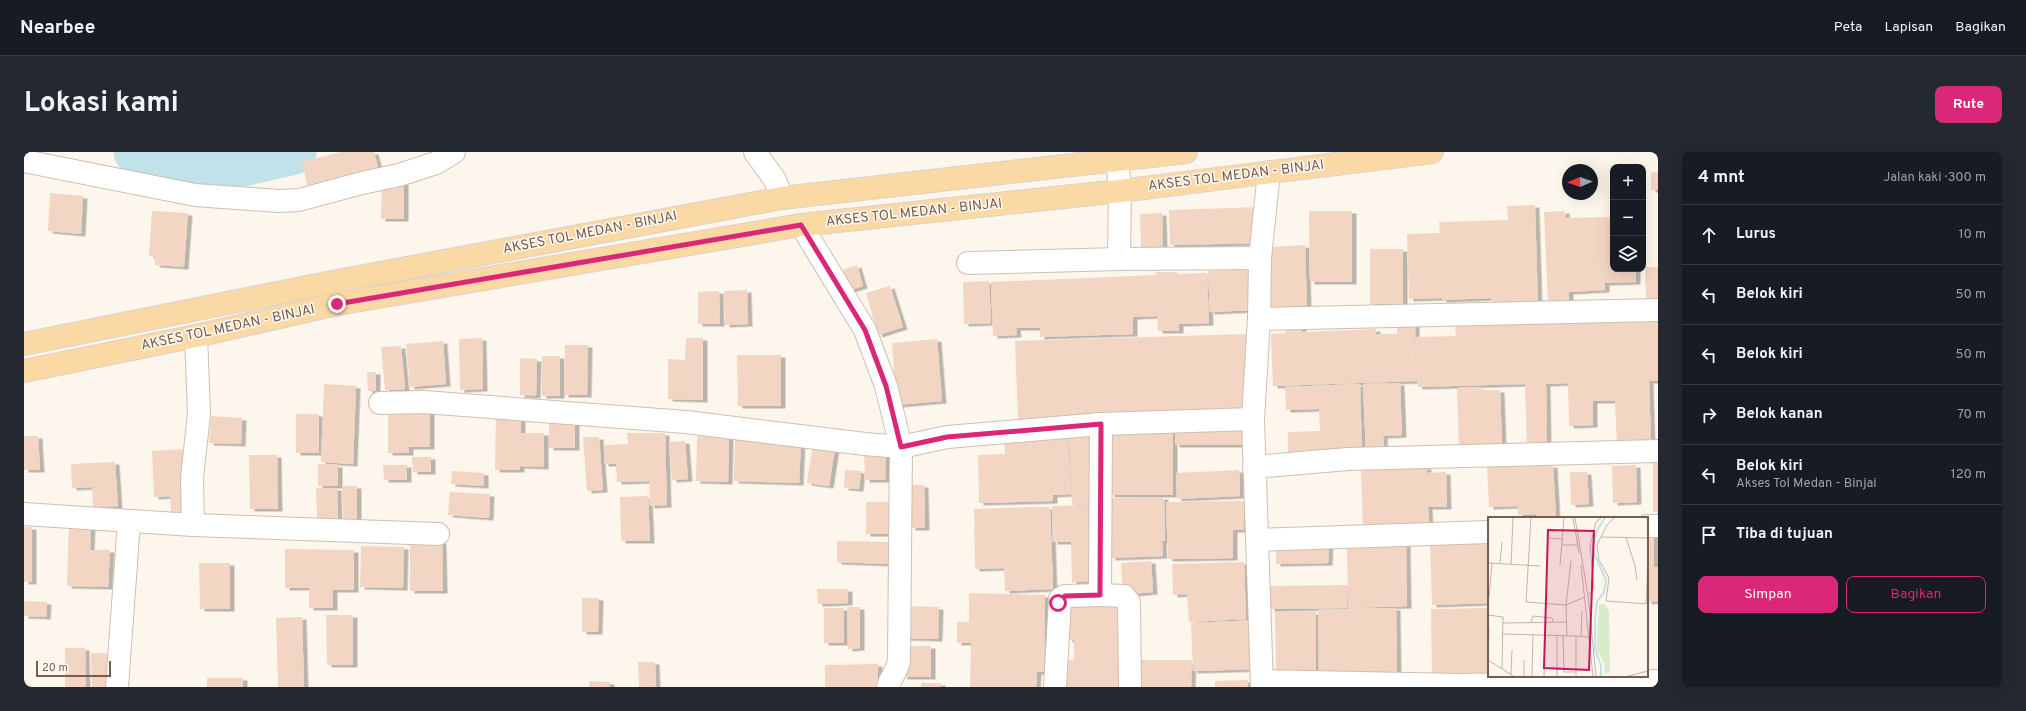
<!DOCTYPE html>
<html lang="id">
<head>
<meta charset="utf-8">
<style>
	:root { --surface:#171b24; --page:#242831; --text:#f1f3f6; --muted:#9ea1a6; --line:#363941; --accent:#db2777 }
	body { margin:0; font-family:Overpass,sans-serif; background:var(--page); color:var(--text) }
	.controls { position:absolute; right:12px; top:12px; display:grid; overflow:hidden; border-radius:8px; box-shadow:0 4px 16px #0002 }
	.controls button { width:36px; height:36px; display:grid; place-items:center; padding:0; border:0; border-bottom:1px solid var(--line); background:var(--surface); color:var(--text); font:20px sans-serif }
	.compass { position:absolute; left:1538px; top:12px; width:36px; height:36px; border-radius:50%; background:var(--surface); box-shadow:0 4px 16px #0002; rotate:268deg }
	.scale { position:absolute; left:12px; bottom:10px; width:75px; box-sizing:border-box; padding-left:4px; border:2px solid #7a5c4d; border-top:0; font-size:11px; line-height:14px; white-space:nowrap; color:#7a5c4d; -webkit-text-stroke:3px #fffaf3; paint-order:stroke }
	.stop { position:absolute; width:12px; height:12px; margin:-9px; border:3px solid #db2777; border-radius:50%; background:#fff }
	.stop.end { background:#db2777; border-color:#fff; box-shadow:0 1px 4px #0008 }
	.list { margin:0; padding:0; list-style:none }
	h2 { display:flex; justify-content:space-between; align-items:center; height:52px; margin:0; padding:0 16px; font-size:17px }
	h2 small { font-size:13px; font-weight:400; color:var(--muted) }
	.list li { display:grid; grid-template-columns:26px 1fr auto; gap:12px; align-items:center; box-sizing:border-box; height:60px; padding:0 16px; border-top:1px solid var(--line) }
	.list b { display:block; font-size:15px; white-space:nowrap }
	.list p { margin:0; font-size:13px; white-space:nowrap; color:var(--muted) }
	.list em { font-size:13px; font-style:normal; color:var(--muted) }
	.actions { display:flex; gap:8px; padding:12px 16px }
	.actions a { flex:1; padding:9px 0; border:1px solid var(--accent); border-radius:8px; text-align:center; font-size:14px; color:var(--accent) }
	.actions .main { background:var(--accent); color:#fff }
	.icon { flex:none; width:22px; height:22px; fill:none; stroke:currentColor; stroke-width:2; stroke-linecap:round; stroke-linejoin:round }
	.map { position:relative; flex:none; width:1634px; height:535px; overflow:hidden; border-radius:8px }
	header { display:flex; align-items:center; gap:24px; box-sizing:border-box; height:56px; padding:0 20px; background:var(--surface); border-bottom:1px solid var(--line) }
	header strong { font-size:19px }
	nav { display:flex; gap:22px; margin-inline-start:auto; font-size:14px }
	.intro { display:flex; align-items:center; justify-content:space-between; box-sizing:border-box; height:96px; padding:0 24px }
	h1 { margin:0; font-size:28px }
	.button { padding:10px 18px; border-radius:8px; background:var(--accent); color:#fff; font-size:14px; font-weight:700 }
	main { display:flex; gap:24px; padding:0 24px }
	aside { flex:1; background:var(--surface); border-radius:8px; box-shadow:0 4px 16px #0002 }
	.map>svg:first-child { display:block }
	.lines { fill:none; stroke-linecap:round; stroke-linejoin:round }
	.river { stroke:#bfe3e8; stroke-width:45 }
	.building { fill:#f3d5c3; filter:url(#shadow) }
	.minor-casing { stroke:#d1beb0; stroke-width:24 }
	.major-casing { stroke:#dad1cd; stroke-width:24 }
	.minor { stroke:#fff; stroke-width:22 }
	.major { stroke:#fbd9a5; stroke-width:22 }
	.route { stroke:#db2777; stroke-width:5 }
	.labels { text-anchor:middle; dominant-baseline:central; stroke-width:3; stroke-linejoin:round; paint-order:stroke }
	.street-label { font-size:14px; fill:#7a5c4d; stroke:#fffaf3 }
	.inset-river { fill:none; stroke:#bfe3e8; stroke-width:2 }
	.inset-road { fill:none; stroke:#c5b3a7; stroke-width:1 }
	.view { fill:#c2185b; fill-opacity:0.15; stroke:#c2185b; stroke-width:2 }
	.inset-edge { fill:none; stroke:#7a5c4d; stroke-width:2 }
</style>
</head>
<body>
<header>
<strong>Nearbee</strong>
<nav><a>Peta</a><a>Lapisan</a><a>Bagikan</a></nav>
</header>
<div class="intro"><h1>Lokasi kami</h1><a class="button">Rute</a></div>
<main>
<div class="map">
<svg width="1634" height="535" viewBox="0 0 1634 535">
	<defs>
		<filter id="shadow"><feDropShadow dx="4.5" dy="2.5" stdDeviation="0" flood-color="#0004"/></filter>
	</defs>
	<rect width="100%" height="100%" fill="#fdf6ec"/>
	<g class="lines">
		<polyline class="river" points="112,0 149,11 214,13 270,0"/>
	</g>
	<g class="building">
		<polygon points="317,0 350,0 356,22 285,40 278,10"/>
		<rect x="1627" y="20" width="7" height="18"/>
		<polygon points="358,30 380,30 380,67 357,67"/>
		<polygon points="26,41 59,44 57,82 24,79"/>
		<polygon points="1511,53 1514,154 1468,156 1467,146 1418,148 1418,146 1385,147 1383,82 1416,81 1415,70 1484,68 1483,54"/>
		<polygon points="1237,55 1238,91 1146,93 1145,58"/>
		<polygon points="128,59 164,61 160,115 131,113 131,105 125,104"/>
		<polygon points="1285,59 1328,59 1328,130 1286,130"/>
		<polygon points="1541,59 1542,66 1589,65 1589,117 1612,117 1612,130 1581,131 1581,138 1545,140 1545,152 1524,153 1520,60"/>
		<polygon points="1138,61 1139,95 1117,96 1116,62"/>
		<polygon points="1281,93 1283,153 1247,155 1245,95"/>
		<rect x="1346" y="97" width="33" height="55"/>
		<polygon points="833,113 839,134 820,140 813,120"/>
		<polygon points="1621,115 1634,115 1634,150 1622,150"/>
		<polygon points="1229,117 1231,158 1186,160 1184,119"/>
		<polygon points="1131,120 1153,120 1153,122 1183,121 1185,171 1155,172 1155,179 1134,179 1133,164 1109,165 1109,182 1016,185 1016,176 992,176 993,183 969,184 967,130 1132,123"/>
		<polygon points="965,129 967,171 940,172 939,130"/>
		<polygon points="866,134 879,175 854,183 842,141"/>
		<polygon points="723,138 724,172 701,173 700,139"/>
		<polygon points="695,139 696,172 674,172 674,140"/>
		<polygon points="1634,168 1634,229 1625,229 1627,293 1593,294 1591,249 1569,249 1569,273 1545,274 1544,231 1522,232 1523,296 1503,297 1501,232 1394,235 1393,229 1249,234 1247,182 1262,181 1262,174 1278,173 1278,180 1352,177 1352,182 1373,182 1373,172 1391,172 1392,217 1392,185 1432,184 1431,174"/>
		<polygon points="1222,182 1224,261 994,267 991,189"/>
		<polygon points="458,186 459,237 436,238 435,187"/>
		<polygon points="662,186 679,186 679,248 644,247 644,207 661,208"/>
		<polygon points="913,187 918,249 872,253 868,191"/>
		<polygon points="419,189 422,232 386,235 382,192"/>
		<polygon points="541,193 564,193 563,243 540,243"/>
		<polygon points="377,194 381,237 361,238 357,195"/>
		<polygon points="713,203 757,203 757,254 714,254"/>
		<rect x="518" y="204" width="18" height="40"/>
		<polygon points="496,206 513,207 512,244 496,243"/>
		<polygon points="343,220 352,220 352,239 344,239"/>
		<polygon points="1376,231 1378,283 1359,284 1360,302 1342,302 1339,232"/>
		<polygon points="300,232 332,234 329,312 297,310"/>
		<polygon points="1336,232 1338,301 1264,303 1264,280 1296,279 1295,257 1262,258 1261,235"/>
		<polygon points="1454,235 1455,238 1476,238 1478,292 1435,300 1433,236"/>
		<polygon points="364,254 406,254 406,295 385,295 385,301 364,301"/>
		<polygon points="472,260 497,260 497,281 520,281 520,315 496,314 496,318 471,318"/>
		<rect x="272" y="262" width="23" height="39"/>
		<polygon points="187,264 218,266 217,292 185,291"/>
		<rect x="525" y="266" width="26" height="30"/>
		<rect x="1151" y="271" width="70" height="22"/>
		<rect x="1086" y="275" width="63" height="68"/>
		<polygon points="1045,279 1070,279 1072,352 1048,353"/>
		<polygon points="603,281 641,281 643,353 626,354 625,329 593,330 592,312 580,312 580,293 604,292"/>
		<polygon points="1044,282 1047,342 1029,343 1029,349 955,351 954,303 981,302 980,285"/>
		<polygon points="0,284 14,284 16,318 0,318"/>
		<polygon points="673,284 705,285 704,330 672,329"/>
		<polygon points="559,285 575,285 579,338 563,339"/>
		<polygon points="711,288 777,290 775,331 710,329"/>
		<polygon points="661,289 664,327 648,328 645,290"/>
		<polygon points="789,292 811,296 805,334 783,331"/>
		<polygon points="158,297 162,360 147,361 146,344 130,345 128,299"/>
		<polygon points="840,301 862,301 861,328 841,328"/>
		<polygon points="225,303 253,303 254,357 226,357"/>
		<polygon points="388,305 407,305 407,320 389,320"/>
		<rect x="1629" y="305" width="5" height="55"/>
		<polygon points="91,310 94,354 69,355 68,335 48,336 47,312"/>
		<polygon points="1491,311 1491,315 1529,313 1532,366 1513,366 1512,362 1494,363 1492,324 1493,354 1465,355 1463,312"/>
		<polygon points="294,312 314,313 314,334 294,334"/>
		<polygon points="359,313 383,313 383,328 360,328"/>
		<polygon points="1612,313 1613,350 1589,351 1588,314"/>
		<polygon points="1403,315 1403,321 1422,320 1423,355 1404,355 1405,375 1339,380 1337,317"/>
		<polygon points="821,318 837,319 835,337 820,336"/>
		<polygon points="1215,318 1216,344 1153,347 1152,321"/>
		<polygon points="428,319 460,321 460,334 427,332"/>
		<polygon points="1546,320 1563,320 1565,352 1547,353"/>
		<polygon points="885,333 900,333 901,376 887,376"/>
		<polygon points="318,334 333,334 333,367 319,367"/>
		<polygon points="292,336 313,336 314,367 293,368"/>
		<polygon points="426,340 466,342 465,366 424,363"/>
		<polygon points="624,344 626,389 597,389 596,345"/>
		<polygon points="1140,345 1141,389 1138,389 1139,404 1087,406 1085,346"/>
		<polygon points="1220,349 1220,378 1209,378 1209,406 1144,407 1142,350"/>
		<rect x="842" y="350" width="28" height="32"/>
		<polygon points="1072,353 1074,429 1048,430 1047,390 1029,390 1028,354"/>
		<polygon points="1007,355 1026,355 1029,437 981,439 980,416 951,417 950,357"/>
		<polygon points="45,371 67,372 66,398 86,398 84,435 43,434"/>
		<rect x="0" y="375" width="8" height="55"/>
		<polygon points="1623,381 1630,381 1630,415 1634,415 1634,449 1623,450"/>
		<polygon points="386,389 418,389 419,439 386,439"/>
		<polygon points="813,389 864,390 864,412 813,410"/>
		<polygon points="1465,389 1465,451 1408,453 1406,391"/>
		<polygon points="1305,390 1304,411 1252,412 1252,391"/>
		<polygon points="1382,392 1383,454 1324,456 1323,393"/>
		<polygon points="337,394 380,395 379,436 336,435"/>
		<polygon points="261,397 330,398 330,438 309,438 309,456 285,456 285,436 261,436"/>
		<polygon points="1127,409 1129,440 1099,443 1097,411"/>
		<polygon points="1220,410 1222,467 1165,470 1163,442 1149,443 1148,412"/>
		<polygon points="175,411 206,411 206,457 176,457"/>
		<polygon points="1323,433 1323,456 1246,457 1246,434"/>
		<polygon points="793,437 824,437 824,451 794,452"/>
		<polygon points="945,441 1021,443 1020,520 1013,520 1012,535 946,535 947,491 933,491 933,470 945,470"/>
		<polygon points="558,446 575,446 574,480 558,480"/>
		<polygon points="1045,447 1101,447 1101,535 1041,535 1041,509 1050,508 1050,488 1044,488"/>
		<polygon points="0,449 23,450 22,465 0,464"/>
		<polygon points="881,454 915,455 914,487 880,486"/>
		<polygon points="823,455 836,455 836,496 824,497"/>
		<rect x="800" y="456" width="20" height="35"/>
		<polygon points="1349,456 1372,456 1373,522 1295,524 1294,458"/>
		<polygon points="1465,456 1465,524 1408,525 1407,457"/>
		<polygon points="1251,460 1292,460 1292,523 1252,523"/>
		<polygon points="302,463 329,463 329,513 303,513"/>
		<polygon points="278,465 280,535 254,535 252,466"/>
		<polygon points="1234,468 1236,517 1169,519 1167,471"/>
		<rect x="879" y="494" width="28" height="31"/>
		<polygon points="41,496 61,496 62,535 41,535"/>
		<polygon points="67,501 84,501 84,535 68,535"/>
		<polygon points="1110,508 1168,508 1167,535 1110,535"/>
		<polygon points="614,510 631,510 632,535 615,535"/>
		<polygon points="854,512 854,535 801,535 801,513"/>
		<rect x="183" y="526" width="36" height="9"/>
		<polygon points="1224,528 1224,535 1191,535 1191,529"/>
		<polygon points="566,529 586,530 586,535 565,535"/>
		<rect x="897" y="531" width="20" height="4"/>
	</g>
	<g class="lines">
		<g class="minor-casing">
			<g id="minor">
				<polyline points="731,0 751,28 758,46"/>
				<polyline points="1093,8 1096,39 1095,107"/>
				<polyline points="0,9 171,43 255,49 275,48 338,31 375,23 412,11 430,0"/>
				<path d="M 777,73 L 841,178 L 862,234 L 877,295 L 875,508 C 874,519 866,525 864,535"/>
				<polyline points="944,111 1095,107 1236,106"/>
				<polyline points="1235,167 1236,106 1245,20"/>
				<polyline points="356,251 400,250 662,270 841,292 877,295 923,285 1077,272 1229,267"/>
				<polyline points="1077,272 1076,443 1100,444 1105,450 1106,535"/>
				<polyline points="1230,315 1324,307 1634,299"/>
				<polyline points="0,362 169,373 414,382"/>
				<polyline points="169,373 168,326 175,262 172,184"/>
				<polyline points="1623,374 1634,374"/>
				<polyline points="1233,388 1465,380"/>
				<polyline points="1238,529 1436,533 1634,529"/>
				<polyline points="93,535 105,370"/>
				<polyline points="1031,535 1036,447 1041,444 1076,443"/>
				<polyline points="1238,535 1229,267 1235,167 1634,158"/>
			</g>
		</g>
		<g class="major-casing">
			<g id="major">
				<polyline points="0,192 303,131 758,46 1162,0"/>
				<polyline points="0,219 172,184 313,152 777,73 1096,39 1408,0"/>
			</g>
		</g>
		<use href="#minor" class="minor"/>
		<use href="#major" class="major"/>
	</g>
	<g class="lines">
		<polyline class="route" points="313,152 777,73 841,178 862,234 877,295 923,285 1077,272 1076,443 1041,444 1034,451"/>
	</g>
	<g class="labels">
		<g class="street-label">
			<text transform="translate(1212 24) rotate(-7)">AKSES TOL MEDAN - BINJAI</text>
			<text transform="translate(890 61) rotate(-6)">AKSES TOL MEDAN - BINJAI</text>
			<text transform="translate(566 81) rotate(-11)">AKSES TOL MEDAN - BINJAI</text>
			<text transform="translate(204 176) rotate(-12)">AKSES TOL MEDAN - BINJAI</text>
		</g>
	</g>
	<g transform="translate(1464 365)">
		<rect width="160" height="160" fill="#fdf6ec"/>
		<path d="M 117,87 L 121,95 L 122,156 L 117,156 L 116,146 L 108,131 L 111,88 Z" fill="#d8ecc9"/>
		<path class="inset-river" d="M 113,159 L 113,149 L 107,132 L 107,102 L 109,85 L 116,75 L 118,63 L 104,32 L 109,13 L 117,1"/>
		<path class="inset-road" d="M 43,1 L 38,85 L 78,88 L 97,80M 85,1 L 91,36M 87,1 L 100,78 L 108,159M 126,1 L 119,8 L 109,28 L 111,43 L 121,61 L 118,84 L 160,87M 113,20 L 160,21M 138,20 L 147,49 L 149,63M 59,21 L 74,22M 74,28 L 90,28M 0,46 L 52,49M 12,46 L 14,25M 23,47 L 25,1M 72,48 L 76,1M 93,48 L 105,159M 100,78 L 106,72 L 102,29 L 108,5 L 113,1M 1,81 L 4,46M 158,87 L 160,40M 0,98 L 15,100 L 14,152M 15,106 L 79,105M 43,106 L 45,99 L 64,101 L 65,104M 15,117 L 88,119 L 88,159M 75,118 L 76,155 L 87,155M 79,118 L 78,88 L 83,44M 88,119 L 100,120M 93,119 L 94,94M 0,143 L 25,159M 0,144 L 1,111M 23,158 L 24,133M 36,159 L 36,143M 44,159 L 45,117M 56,159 L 57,118M 69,159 L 69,118M 140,159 L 160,154"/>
		<path class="view" d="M 60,13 L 106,14 L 101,153 L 56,151 Z"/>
		<rect width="160" height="160" class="inset-edge"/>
	</g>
</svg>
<div class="controls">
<button>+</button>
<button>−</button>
<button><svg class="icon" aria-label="layers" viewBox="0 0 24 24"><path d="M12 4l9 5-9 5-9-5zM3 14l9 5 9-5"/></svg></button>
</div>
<svg class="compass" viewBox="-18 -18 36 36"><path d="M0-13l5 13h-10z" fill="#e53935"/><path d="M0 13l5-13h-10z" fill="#9ea1a6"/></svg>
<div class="scale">20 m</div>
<div class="stop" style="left:1034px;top:451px"></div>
<div class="stop end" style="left:313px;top:152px"></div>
</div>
<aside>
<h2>4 mnt<small>Jalan kaki · 300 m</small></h2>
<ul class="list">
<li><svg class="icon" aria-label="ahead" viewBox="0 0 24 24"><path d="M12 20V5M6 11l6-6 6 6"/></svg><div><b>Lurus</b></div><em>10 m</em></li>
<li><svg class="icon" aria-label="left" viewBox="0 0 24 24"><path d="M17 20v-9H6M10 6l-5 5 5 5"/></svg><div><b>Belok kiri</b></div><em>50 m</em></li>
<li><svg class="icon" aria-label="left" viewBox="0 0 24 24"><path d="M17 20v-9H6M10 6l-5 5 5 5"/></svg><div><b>Belok kiri</b></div><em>50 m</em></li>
<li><svg class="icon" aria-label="right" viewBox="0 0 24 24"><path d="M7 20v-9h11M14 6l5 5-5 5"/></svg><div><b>Belok kanan</b></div><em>70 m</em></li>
<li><svg class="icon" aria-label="left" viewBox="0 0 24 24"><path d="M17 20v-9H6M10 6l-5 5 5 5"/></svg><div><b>Belok kiri</b><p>Akses Tol Medan - Binjai</p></div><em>120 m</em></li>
<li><svg class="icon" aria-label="arrive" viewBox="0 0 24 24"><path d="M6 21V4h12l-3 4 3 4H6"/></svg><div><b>Tiba di tujuan</b></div></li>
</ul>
<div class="actions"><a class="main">Simpan</a><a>Bagikan</a></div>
</aside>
</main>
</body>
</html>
